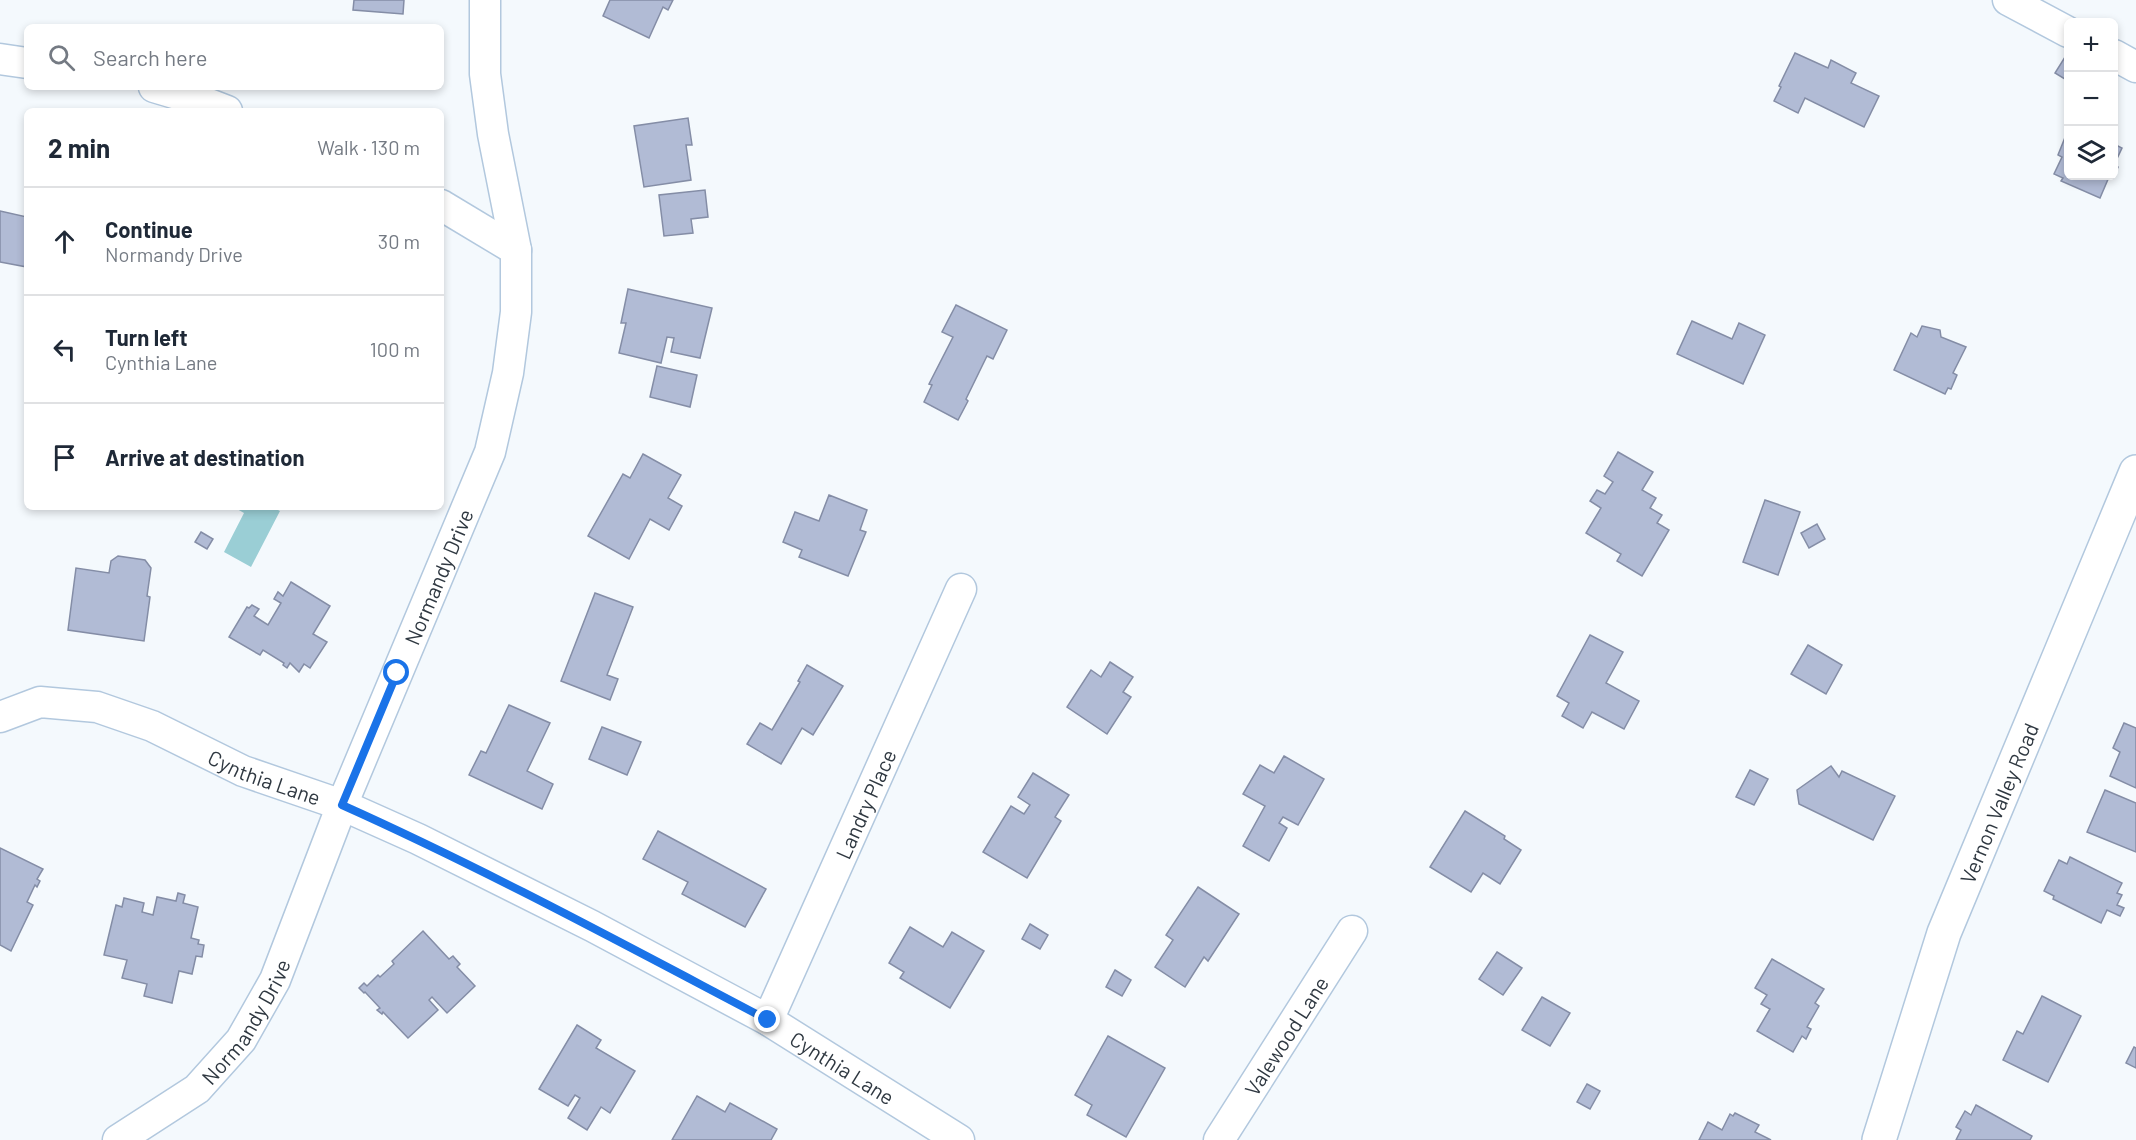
<!DOCTYPE html>
<html lang="en">
<head>
<meta charset="utf-8">
<style>
	:root { --surface:#fff; --page:#f2f2f3; --text:#1f2937; --muted:#747a83; --line:#e0e1e3 }
	body { margin:0; font-family:Barlow,sans-serif; background:var(--page); color:var(--text) }
	.controls { position:absolute; right:18px; top:18px; display:grid; overflow:hidden; border-radius:9px; box-shadow:0 3px 9px #0003 }
	.controls button { width:54px; height:54px; display:grid; place-items:center; padding:0; border:0; border-bottom:2px solid var(--line); background:var(--surface); color:var(--text); font:30px sans-serif }
	.stop { position:absolute; width:18px; height:18px; margin:-14px; border:4px solid #1a73e8; border-radius:50%; background:#fff }
	.stop.end { background:#1a73e8; border-color:#fff; box-shadow:0 2px 6px #0008 }
	.list { margin:0; padding:0; list-style:none }
	h2 { display:flex; justify-content:space-between; align-items:center; height:78px; margin:0; padding:0 24px; font-size:26px }
	h2 small { font-size:20px; font-weight:400; color:var(--muted) }
	.list li { display:grid; grid-template-columns:39px 1fr auto; gap:18px; align-items:center; box-sizing:border-box; height:108px; padding:0 24px; border-top:2px solid var(--line) }
	.list b { display:block; font-size:22px; white-space:nowrap }
	.list p { margin:0; font-size:20px; white-space:nowrap; color:var(--muted) }
	.list em { font-size:20px; font-style:normal; color:var(--muted) }
	.icon { flex:none; width:33px; height:33px; fill:none; stroke:currentColor; stroke-width:2; stroke-linecap:round; stroke-linejoin:round }
	.map { position:relative; flex:none; width:2136px; height:1140px; overflow:hidden }
	.search { position:absolute; background:var(--surface); box-shadow:0 3px 9px #0003; left:24px; top:24px; width:420px; height:66px; display:flex; align-items:center; gap:15px; box-sizing:border-box; padding:0 21px; border-radius:9px; color:var(--muted); font-size:22px }
	.panel { position:absolute; background:var(--surface); box-shadow:0 3px 9px #0003; left:24px; top:108px; width:420px; height:402px; border-radius:9px }
	.map>svg:first-child { display:block }
	.water { fill:#9aced5 }
	.building { fill:#b1bbd5; stroke:#848da6; stroke-width:1.5 }
	.lines { fill:none; stroke-linecap:round; stroke-linejoin:round }
	.minor-casing { stroke:#b2c8de; stroke-width:33 }
	.secondary-casing { stroke:#b2c8de; stroke-width:36 }
	.minor { stroke:#fff; stroke-width:30 }
	.secondary { stroke:#fff; stroke-width:33 }
	.route { stroke:#1a73e8; stroke-width:8 }
	.labels { text-anchor:middle; dominant-baseline:central; stroke-width:6; stroke-linejoin:round; paint-order:stroke }
	.street-label { font-size:21px; fill:#2f3841; stroke:#f4f9fd }
</style>
</head>
<body>
<div class="map">
<svg width="2136" height="1140" viewBox="0 0 2136 1140">
	<rect width="100%" height="100%" fill="#f4f9fd"/>
	<polygon class="water" points="238,507 272,507 280,511 251,567 224,552 244,513 237,509"/>
	<g class="building">
		<polygon points="354,0 404,0 403,14 353,10"/>
		<polygon points="610,0 673,0 668,10 663,7 649,38 603,16"/>
		<polygon points="1795,53 1828,68 1831,60 1856,73 1851,83 1879,96 1864,127 1805,98 1798,113 1774,101 1781,87 1779,86"/>
		<polygon points="2065,57 2068,59 2068,81 2055,73"/>
		<polygon points="688,118 692,145 686,145 691,180 644,187 634,126"/>
		<polygon points="2068,130 2068,176 2114,176 2114,144 2122,148 2114,165 2118,167 2113,178 2109,177 2100,198 2061,181 2063,178 2054,174 2062,157 2058,155"/>
		<polygon points="705,190 708,217 691,219 693,233 664,236 659,195"/>
		<polygon points="0,211 27,217 27,267 0,262"/>
		<polygon points="628,289 712,308 700,358 671,352 674,338 667,337 661,363 619,353 626,323 621,323"/>
		<polygon points="956,305 1007,330 993,359 987,356 966,399 968,401 958,420 924,402 932,385 929,384 953,337 942,332"/>
		<polygon points="1692,321 1732,339 1739,323 1765,335 1743,384 1677,354"/>
		<polygon points="1922,326 1940,330 1941,337 1966,347 1953,373 1957,375 1951,389 1948,388 1945,394 1894,370 1911,333 1917,337"/>
		<polygon points="657,366 697,375 690,407 650,397"/>
		<polygon points="1618,452 1653,472 1642,490 1656,498 1650,508 1662,515 1657,523 1669,530 1642,576 1617,561 1621,554 1586,533 1601,508 1590,501 1597,490 1605,494 1613,482 1604,476"/>
		<polygon points="643,454 681,475 668,498 682,506 669,530 650,519 629,559 588,536 623,474 630,478"/>
		<polygon points="829,495 867,510 860,530 866,532 848,576 799,557 802,550 783,542 795,512 819,521"/>
		<polygon points="1765,500 1800,512 1778,575 1743,562"/>
		<polygon points="1817,524 1825,539 1809,548 1801,533"/>
		<polygon points="201,532 213,539 207,549 195,542"/>
		<polygon points="118,556 145,560 151,568 147,596 150,597 144,641 68,630 76,568 109,573 111,561"/>
		<polygon points="291,582 330,606 313,634 327,642 310,668 304,664 299,672 290,663 287,668 283,665 284,663 263,650 260,655 229,637 247,607 249,608 252,605 259,609 254,616 268,625 281,603 274,599 278,592 283,596"/>
		<polygon points="595,593 633,607 607,675 618,679 610,700 561,681"/>
		<polygon points="1590,635 1623,652 1606,683 1639,701 1624,729 1592,712 1583,728 1562,716 1569,703 1557,696"/>
		<polygon points="1808,645 1842,665 1826,694 1791,674"/>
		<polygon points="1110,662 1133,677 1123,692 1131,697 1107,734 1067,707 1091,670 1101,677"/>
		<polygon points="807,665 843,686 813,735 802,728 781,764 747,744 760,723 772,730 800,682 798,681"/>
		<polygon points="509,705 550,723 527,771 553,784 542,809 469,775 481,751 486,753"/>
		<polygon points="2124,723 2136,728 2136,788 2110,776 2120,752 2113,748"/>
		<polygon points="602,727 641,742 627,775 589,759"/>
		<polygon points="1284,756 1324,779 1298,825 1283,817 1279,823 1287,828 1269,861 1243,846 1265,806 1243,794 1260,765 1274,773"/>
		<polygon points="1831,766 1839,777 1842,771 1895,796 1873,840 1799,804 1797,790"/>
		<polygon points="1750,770 1768,779 1754,805 1736,797"/>
		<polygon points="1033,773 1069,795 1055,817 1061,821 1027,878 983,852 1011,806 1024,814 1030,805 1018,797"/>
		<polygon points="2105,790 2136,803 2136,852 2087,832"/>
		<polygon points="1465,811 1505,836 1504,839 1521,850 1500,884 1483,873 1471,892 1430,867"/>
		<polygon points="658,831 766,889 745,927 682,894 688,882 643,859"/>
		<polygon points="0,848 43,869 37,879 40,881 37,887 35,885 27,902 33,905 11,951 0,945"/>
		<polygon points="2070,857 2122,883 2117,893 2122,895 2117,905 2124,908 2120,916 2107,910 2101,923 2053,899 2054,896 2044,891 2059,860 2067,864"/>
		<polygon points="1198,887 1239,914 1208,961 1204,957 1185,987 1155,967 1173,940 1166,935"/>
		<polygon points="178,893 185,895 183,903 198,907 191,938 199,940 198,944 204,945 202,957 196,956 192,974 179,971 172,1003 144,996 147,984 122,978 127,960 104,955 116,905 122,907 124,898 144,903 142,912 153,915 157,897 176,901"/>
		<polygon points="1030,924 1048,935 1040,949 1022,939"/>
		<polygon points="910,927 943,947 952,932 984,951 950,1008 900,978 904,972 889,963"/>
		<polygon points="423,931 449,959 453,956 460,964 457,967 475,986 447,1013 432,997 429,1000 438,1010 408,1038 383,1012 382,1014 377,1010 380,1008 365,992 364,993 359,988 364,983 367,986 378,975 380,977 394,964 392,961"/>
		<polygon points="1497,952 1522,968 1503,995 1479,979"/>
		<polygon points="1772,959 1824,989 1815,1003 1819,1006 1807,1027 1811,1029 1806,1039 1802,1036 1793,1052 1757,1031 1770,1009 1761,1004 1767,995 1755,988"/>
		<polygon points="1115,970 1131,980 1122,996 1106,987"/>
		<polygon points="2042,996 2081,1016 2048,1082 2003,1060 2017,1031 2023,1034"/>
		<polygon points="1542,997 1570,1013 1550,1046 1522,1030"/>
		<polygon points="577,1025 601,1040 596,1048 635,1071 610,1113 601,1107 587,1130 568,1118 580,1098 575,1095 568,1106 539,1089"/>
		<polygon points="1108,1036 1165,1068 1126,1137 1087,1115 1092,1105 1075,1095"/>
		<polygon points="2134,1047 2136,1048 2136,1068 2126,1063"/>
		<polygon points="1587,1084 1600,1091 1590,1109 1577,1102"/>
		<polygon points="697,1096 725,1112 730,1103 777,1129 771,1140 672,1140"/>
		<polygon points="1976,1105 2032,1136 2030,1140 1956,1140 1961,1130 1956,1127 1965,1111 1971,1115"/>
		<polygon points="1735,1113 1759,1125 1755,1132 1771,1140 1699,1140 1708,1122 1722,1130 1730,1114 1733,1116"/>
	</g>
	<g class="lines">
		<g class="minor-casing">
			<g id="minor">
				<polyline points="2008,0 2068,32"/>
				<polyline points="2114,55 2136,67"/>
				<polyline points="0,59 27,63"/>
				<polyline points="154,87 201,101 227,111"/>
				<polyline points="441,205 516,250"/>
				<path id="s1" d="M 0,717 L 40,702 L 97,707 L 152,726 L 243,771 L 342,805 L 418,839 L 592,926 L 768,1020 L 959,1140"/>
				<path id="s2" d="M 768,1020 L 961,589"/>
				<path id="s3" d="M 118,1140 L 197,1089 L 241,1040 L 275,980 L 342,805 L 490,452 L 508,373 L 516,312 L 516,250 L 493,134 L 485,74 L 485,0"/>
				<path id="s4" d="M 1219,1140 L 1352,931"/>
			</g>
		</g>
		<g class="secondary-casing">
			<g id="secondary">
				<path id="s5" d="M 1879,1140 L 1944,933 L 2136,472"/>
			</g>
		</g>
		<use href="#minor" class="minor"/>
		<use href="#secondary" class="secondary"/>
	</g>
	<g class="lines">
		<path class="route" d="M 397,673 L 342,805 C 487,870 627,946 768,1020"/>
	</g>
	<g class="labels">
		<g class="street-label">
			<text stroke="none"><textPath href="#s3" startOffset="664">Normandy Drive</textPath></text>
			<text stroke="none"><textPath href="#s1" startOffset="282">Cynthia Lane</textPath></text>
			<text stroke="none"><textPath href="#s5" startOffset="358">Vernon Valley Road</textPath></text>
			<text stroke="none"><textPath href="#s2" startOffset="237">Landry Place</textPath></text>
			<text stroke="none"><textPath href="#s3" startOffset="178">Normandy Drive</textPath></text>
			<text stroke="none"><textPath href="#s4" startOffset="124">Valewood Lane</textPath></text>
			<text stroke="none"><textPath href="#s1" startOffset="930">Cynthia Lane</textPath></text>
		</g>
	</g>
</svg>
<div class="controls">
<button>+</button>
<button>−</button>
<button><svg class="icon" aria-label="layers" viewBox="0 0 24 24"><path d="M12 4l9 5-9 5-9-5zM3 14l9 5 9-5"/></svg></button>
</div>
<div class="stop" style="left:397px;top:673px"></div>
<div class="stop end" style="left:768px;top:1020px"></div>
<div class="search"><svg class="icon" aria-label="search" viewBox="0 0 24 24"><circle cx="10" cy="10" r="6"/><path d="M15 15l6 6"/></svg>Search here</div>
<section class="panel">
<h2>2 min<small>Walk · 130 m</small></h2>
<ul class="list">
<li><svg class="icon" aria-label="ahead" viewBox="0 0 24 24"><path d="M12 20V5M6 11l6-6 6 6"/></svg><div><b>Continue</b><p>Normandy Drive</p></div><em>30 m</em></li>
<li><svg class="icon" aria-label="left" viewBox="0 0 24 24"><path d="M17 20v-9H6M10 6l-5 5 5 5"/></svg><div><b>Turn left</b><p>Cynthia Lane</p></div><em>100 m</em></li>
<li><svg class="icon" aria-label="arrive" viewBox="0 0 24 24"><path d="M6 21V4h12l-3 4 3 4H6"/></svg><div><b>Arrive at destination</b></div></li>
</ul>
</section>
</div>
</body>
</html>
